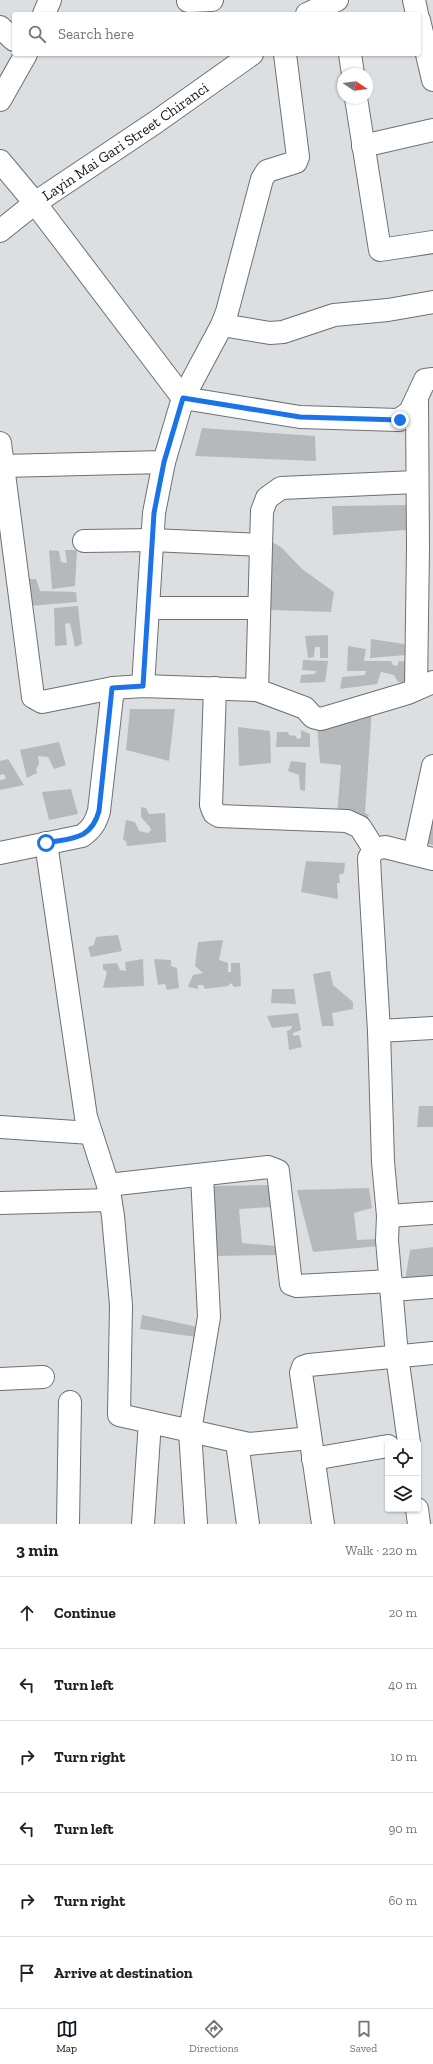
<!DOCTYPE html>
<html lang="en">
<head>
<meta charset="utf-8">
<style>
	:root { --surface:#fff; --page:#f6f6f6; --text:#222; --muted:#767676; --line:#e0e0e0; --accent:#111827 }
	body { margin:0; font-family:"Zilla Slab",serif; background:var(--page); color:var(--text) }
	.controls { position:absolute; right:12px; bottom:12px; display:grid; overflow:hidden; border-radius:4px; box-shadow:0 1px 3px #0004 }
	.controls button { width:36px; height:36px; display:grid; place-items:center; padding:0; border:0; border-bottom:1px solid var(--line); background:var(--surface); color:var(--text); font:20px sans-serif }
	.compass { position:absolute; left:337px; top:68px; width:36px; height:36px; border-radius:50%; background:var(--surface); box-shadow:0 1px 3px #0004; rotate:103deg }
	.stop { position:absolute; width:12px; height:12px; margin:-9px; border:3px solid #1a73e8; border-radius:50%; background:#fff }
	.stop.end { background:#1a73e8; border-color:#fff; box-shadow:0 1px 4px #0008 }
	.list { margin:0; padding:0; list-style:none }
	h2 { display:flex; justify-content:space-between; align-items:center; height:52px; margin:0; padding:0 16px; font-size:17px }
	h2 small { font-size:13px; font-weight:400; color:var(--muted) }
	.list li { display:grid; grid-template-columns:26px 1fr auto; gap:12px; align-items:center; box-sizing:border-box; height:72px; padding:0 16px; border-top:1px solid var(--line) }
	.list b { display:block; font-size:15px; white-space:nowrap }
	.list em { font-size:13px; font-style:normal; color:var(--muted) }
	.icon { flex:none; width:22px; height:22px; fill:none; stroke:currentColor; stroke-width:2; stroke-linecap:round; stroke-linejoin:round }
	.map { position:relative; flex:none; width:433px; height:1524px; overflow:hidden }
	.search { position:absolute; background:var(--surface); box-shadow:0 1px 3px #0004; left:12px; right:12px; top:12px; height:44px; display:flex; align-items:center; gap:10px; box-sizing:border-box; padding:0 14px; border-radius:4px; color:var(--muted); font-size:15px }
	.sheet { height:484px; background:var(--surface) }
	nav { display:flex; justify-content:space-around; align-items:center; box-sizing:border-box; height:56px; border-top:1px solid var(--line); background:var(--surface); font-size:11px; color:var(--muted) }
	nav a { display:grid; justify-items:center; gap:2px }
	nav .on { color:var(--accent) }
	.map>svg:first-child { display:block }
	.building { fill:#b6b9bc }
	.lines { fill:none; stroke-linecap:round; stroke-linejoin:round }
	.minor-casing { stroke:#6d7073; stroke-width:24 }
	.minor { stroke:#fff; stroke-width:22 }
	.route { stroke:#1a73e8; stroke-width:5 }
	.labels { text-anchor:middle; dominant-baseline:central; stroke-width:4; stroke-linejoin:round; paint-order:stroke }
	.street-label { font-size:15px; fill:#17181a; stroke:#fff }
</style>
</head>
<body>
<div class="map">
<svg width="433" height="1524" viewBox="0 0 433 1524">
	<rect width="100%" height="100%" fill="#dcdfe2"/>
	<g class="building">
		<polygon points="202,428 315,436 316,461 195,456"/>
		<polygon points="407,505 407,530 333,535 332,506"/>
		<polygon points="272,542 281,547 302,569 334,592 331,612 270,610"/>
		<polygon points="49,550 59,551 61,562 67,563 65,550 77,550 75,586 52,589"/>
		<polygon points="29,579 36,579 40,591 76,592 77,602 30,606"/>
		<polygon points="78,606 82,644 75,647 70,623 65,624 67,645 55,646 54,608"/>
		<polygon points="328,635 328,658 320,658 320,647 315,647 314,657 308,658 305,636"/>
		<polygon points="371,639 404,644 406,655 370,658"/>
		<polygon points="348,646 366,649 364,661 391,661 393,665 397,666 399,661 411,662 408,682 398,682 394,675 381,672 377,684 340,689 342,677 365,675 366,671 347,671"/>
		<polygon points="303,660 328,661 325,682 300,683 301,675 315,674 316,671 302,670"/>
		<polygon points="372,708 365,813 369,815 367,819 337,815 341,765 320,763 317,724"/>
		<polygon points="130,709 175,709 169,761 126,750"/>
		<polygon points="238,727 270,731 271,763 239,766"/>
		<polygon points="301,730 310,734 310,747 276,747 277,732 288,732 289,735 296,736 297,739 301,738"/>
		<polygon points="59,742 66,765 54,769 48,757 38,756 39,764 36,769 37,773 27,778 20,750"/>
		<polygon points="8,759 24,785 0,790 0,780 6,779 4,774 0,775 0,761"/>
		<polygon points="291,761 306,763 305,791 300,790 299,775 288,771"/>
		<polygon points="71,789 78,814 49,820 42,792"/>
		<polygon points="433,805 433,845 424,843"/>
		<polygon points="141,807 146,808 149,814 165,813 166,842 127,846 126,841 123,840 126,820 135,822 139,831 148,833 151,830 149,826 141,817"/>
		<polygon points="306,861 345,863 344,873 339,875 340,883 337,883 338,899 301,892"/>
		<polygon points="118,935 122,951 91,957 88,947 94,945 96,937"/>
		<polygon points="223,940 219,960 228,963 228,972 231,972 231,963 240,963 241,986 234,987 231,983 228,986 205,989 203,985 198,985 198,989 188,987 193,975 203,973 195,966 198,942"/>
		<polygon points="143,959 144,986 103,988 107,972 103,969 103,964 117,963 120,970 126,971 125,962"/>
		<polygon points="154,959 171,960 171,966 177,968 179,988 167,990 165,984 158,985"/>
		<polygon points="330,971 333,985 353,1002 353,1009 332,1013 334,1026 322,1026 313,974"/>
		<polygon points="272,989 294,989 296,1004 271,1003"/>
		<polygon points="298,1013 301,1030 293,1033 293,1036 299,1035 302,1047 289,1050 287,1031 291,1029 292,1026 272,1028 267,1016"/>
		<polygon points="419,1106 433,1106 433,1127 417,1127"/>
		<polygon points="270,1185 272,1207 239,1209 242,1243 276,1246 277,1255 214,1256 211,1186"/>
		<polygon points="369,1188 372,1208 354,1213 357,1240 377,1239 379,1246 313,1252 297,1190"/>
		<polygon points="433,1247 433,1278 405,1281 410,1250"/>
		<polygon points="142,1315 198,1327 196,1337 140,1329"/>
	</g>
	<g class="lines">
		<g class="minor-casing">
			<g id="minor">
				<polyline points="414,0 417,14"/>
				<polyline points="188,1 212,0"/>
				<polyline points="44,14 50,0"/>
				<polyline points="307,14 337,0"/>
				<polyline points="419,20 433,80"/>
				<polyline points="0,27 14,40"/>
				<polyline points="350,54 353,74"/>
				<polyline points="356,98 380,250 433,242"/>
				<polyline points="0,100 26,54"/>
				<polyline points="363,146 433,130"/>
				<polyline points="0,161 35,203 183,398 300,417 399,420 410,412 425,380 433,379"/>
				<path id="s1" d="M 0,231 L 35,203 L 156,122 L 252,54"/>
				<polyline points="222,325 270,333 283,332 334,315 388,310 433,302"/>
				<polyline points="0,443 3,466 164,462 183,398 222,325 227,312 262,179 267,171 296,162 298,157 285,54"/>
				<polyline points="3,466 33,697 42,702 113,688 143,686 257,690 305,708 313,717 321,719 408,693 433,682"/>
				<polyline points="84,541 152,540 261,545"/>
				<polyline points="148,608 258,608"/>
				<polyline points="143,686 154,513 164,462"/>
				<polyline points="215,688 211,805 214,813 219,816 347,821 360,827 374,849"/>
				<polyline points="416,689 418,548 417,398"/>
				<polyline points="257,690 262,511 267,498 281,488 416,482"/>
				<polyline points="46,843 86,1117 108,1185 113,1216 121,1305 119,1415 249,1444 310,1438"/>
				<polyline points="374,849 369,858 370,879 379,1031 383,1162 388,1216 387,1240 397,1356 409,1443"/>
				<polyline points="374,849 385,847 433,859"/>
				<path d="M 0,853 L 82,836 C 92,829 96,822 99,811 L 113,688"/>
				<polyline points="414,854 433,766"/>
				<polyline points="379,1031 433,1028"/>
				<polyline points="0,1127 91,1133"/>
				<polyline points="108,1185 268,1167 278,1171 291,1284 297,1286 391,1281"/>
				<polyline points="0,1203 110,1200"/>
				<polyline points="388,1216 433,1213"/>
				<polyline points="392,1290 433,1287"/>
				<polyline points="0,1379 43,1377"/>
				<polyline points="237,1442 248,1524"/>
				<polyline points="313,1459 388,1446"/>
				<polyline points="417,1509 419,1524"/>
				<polyline points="68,1524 70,1402"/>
				<polyline points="143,1524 150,1422"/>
				<polyline points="196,1524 190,1431 209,1317 202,1175"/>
				<polyline points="323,1524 301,1373 303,1367 309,1365 433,1353"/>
			</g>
		</g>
		<use href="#minor" class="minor"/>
	</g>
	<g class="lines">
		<path class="route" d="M 46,843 C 72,838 91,840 99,811 L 112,688 L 143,686 L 154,513 L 164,462 L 183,398 L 300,417 L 400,420"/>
	</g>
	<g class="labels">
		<g class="street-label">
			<text stroke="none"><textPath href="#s1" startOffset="154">Layin Mai Gari Street Chiranci</textPath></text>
		</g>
	</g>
</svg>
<div class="controls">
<button><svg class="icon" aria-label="locate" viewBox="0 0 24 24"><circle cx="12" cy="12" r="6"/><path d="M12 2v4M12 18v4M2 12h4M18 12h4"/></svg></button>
<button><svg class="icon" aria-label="layers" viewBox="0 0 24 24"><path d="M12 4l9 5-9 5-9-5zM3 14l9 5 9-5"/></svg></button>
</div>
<svg class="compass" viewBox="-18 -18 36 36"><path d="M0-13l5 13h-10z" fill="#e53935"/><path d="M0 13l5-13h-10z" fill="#767676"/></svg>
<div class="stop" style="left:46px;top:843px"></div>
<div class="stop end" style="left:400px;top:420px"></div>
<div class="search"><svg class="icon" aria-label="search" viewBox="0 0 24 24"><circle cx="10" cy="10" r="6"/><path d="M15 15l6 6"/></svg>Search here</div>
</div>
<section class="sheet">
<h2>3 min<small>Walk · 220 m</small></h2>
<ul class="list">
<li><svg class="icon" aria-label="ahead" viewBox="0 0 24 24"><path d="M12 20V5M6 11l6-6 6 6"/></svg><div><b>Continue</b></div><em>20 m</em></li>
<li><svg class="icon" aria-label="left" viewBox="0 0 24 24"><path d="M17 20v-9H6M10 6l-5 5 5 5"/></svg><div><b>Turn left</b></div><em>40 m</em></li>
<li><svg class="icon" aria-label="right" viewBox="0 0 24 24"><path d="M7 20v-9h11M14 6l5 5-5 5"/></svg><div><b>Turn right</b></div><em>10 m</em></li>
<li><svg class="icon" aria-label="left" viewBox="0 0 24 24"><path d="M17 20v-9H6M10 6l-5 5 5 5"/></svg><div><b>Turn left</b></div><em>90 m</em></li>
<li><svg class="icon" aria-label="right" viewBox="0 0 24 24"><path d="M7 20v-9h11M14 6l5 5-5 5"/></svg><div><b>Turn right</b></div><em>60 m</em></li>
<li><svg class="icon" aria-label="arrive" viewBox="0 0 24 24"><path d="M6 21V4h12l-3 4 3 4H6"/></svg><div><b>Arrive at destination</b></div></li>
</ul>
</section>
<nav>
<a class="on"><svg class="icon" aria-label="map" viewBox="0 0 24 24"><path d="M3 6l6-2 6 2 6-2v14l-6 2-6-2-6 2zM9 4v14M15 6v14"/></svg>Map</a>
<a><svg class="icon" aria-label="directions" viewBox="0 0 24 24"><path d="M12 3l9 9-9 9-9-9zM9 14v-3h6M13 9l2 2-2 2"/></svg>Directions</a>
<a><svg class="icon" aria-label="saved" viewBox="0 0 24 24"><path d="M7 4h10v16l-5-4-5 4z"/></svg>Saved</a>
</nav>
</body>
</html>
